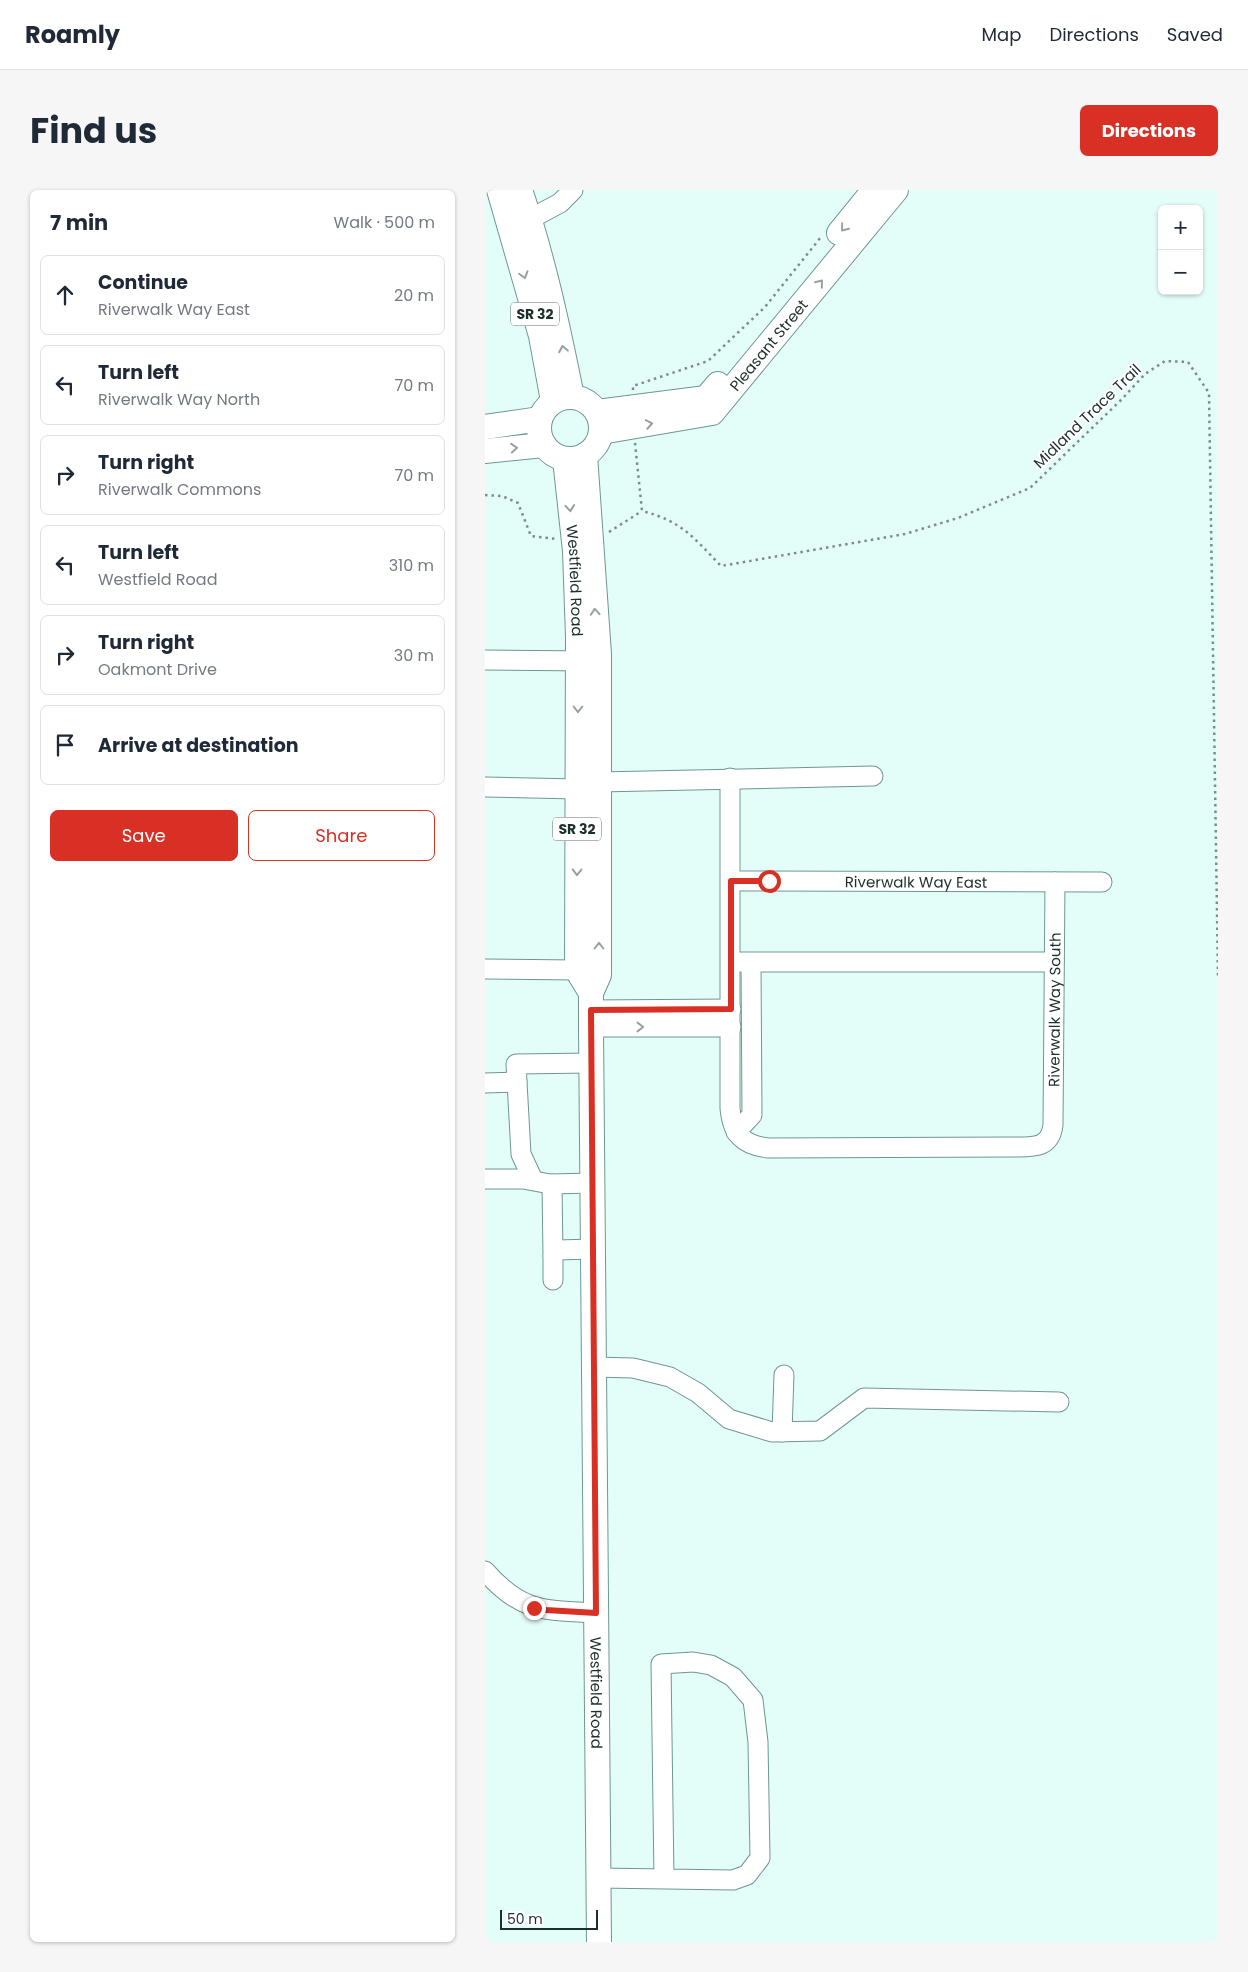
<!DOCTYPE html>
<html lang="en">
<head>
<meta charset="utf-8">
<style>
	:root { --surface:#fff; --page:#f6f6f7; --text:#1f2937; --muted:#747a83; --line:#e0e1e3; --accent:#d93025 }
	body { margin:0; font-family:Poppins,sans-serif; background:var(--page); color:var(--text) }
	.controls { position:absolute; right:15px; top:15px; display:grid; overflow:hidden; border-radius:8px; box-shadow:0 1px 4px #0004 }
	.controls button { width:45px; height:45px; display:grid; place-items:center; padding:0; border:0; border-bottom:1px solid var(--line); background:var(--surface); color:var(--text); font:25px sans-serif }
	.scale { position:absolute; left:15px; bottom:12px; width:98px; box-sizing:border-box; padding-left:5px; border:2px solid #1d2f2c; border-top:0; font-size:14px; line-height:18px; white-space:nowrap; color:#1d2f2c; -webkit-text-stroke:4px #fff; paint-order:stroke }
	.stop { position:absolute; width:15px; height:15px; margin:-11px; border:4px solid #d93025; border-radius:50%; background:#fff }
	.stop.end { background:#d93025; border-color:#fff; box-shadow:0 1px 5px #0008 }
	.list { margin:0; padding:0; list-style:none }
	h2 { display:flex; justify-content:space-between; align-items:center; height:65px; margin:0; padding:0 20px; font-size:21px }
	h2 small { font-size:16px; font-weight:400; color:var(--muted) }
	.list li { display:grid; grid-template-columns:32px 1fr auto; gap:15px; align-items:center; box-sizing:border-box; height:80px; margin:0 10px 10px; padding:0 10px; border:1px solid var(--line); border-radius:8px }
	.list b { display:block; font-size:19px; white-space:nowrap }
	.list p { margin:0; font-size:16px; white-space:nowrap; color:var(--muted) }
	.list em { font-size:16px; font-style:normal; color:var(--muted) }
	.actions { display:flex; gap:10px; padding:15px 20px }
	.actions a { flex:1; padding:11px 0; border:1px solid var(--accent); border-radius:8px; text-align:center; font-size:18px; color:var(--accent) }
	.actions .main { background:var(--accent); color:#fff }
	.icon { flex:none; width:28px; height:28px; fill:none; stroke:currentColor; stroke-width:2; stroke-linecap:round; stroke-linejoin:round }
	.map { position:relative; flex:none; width:733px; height:1752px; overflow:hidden; border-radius:8px }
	header { display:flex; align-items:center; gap:30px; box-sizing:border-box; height:70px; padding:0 25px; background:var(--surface); border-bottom:1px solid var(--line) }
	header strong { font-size:24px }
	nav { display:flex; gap:28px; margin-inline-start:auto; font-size:18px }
	.intro { display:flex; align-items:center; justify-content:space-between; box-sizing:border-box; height:120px; padding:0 30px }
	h1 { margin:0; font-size:35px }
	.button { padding:12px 22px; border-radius:8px; background:var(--accent); color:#fff; font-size:18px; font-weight:700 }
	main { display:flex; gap:30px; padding:0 30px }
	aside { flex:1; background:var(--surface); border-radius:8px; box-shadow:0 1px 4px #0004 }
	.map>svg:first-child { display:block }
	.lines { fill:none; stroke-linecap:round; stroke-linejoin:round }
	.minor-casing { stroke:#6e9791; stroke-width:21 }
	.major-casing { stroke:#6e9791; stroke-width:26 }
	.path { stroke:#798f8b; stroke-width:2.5; stroke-dasharray:2.5 4; stroke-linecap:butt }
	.minor { stroke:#fff; stroke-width:19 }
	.major { stroke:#fff; stroke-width:24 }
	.oneway { stroke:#99a1a0 }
	.route { stroke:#d93025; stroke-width:6 }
	.labels { text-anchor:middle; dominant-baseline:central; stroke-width:4; stroke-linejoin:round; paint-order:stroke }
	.shield { fill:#fff; stroke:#616d6b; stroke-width:1 }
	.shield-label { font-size:14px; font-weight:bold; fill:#1d2f2c }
	.street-label { font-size:15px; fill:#1d2f2c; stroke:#fff }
</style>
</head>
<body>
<header>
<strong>Roamly</strong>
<nav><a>Map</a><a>Directions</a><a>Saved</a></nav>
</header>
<div class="intro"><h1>Find us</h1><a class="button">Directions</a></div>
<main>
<aside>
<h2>7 min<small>Walk · 500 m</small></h2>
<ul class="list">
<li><svg class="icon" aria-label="ahead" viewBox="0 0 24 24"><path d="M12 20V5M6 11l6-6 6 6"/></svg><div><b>Continue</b><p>Riverwalk Way East</p></div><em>20 m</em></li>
<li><svg class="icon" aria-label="left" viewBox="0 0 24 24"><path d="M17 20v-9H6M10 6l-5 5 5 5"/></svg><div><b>Turn left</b><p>Riverwalk Way North</p></div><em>70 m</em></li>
<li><svg class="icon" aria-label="right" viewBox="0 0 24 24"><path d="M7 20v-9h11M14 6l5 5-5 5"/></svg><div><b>Turn right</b><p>Riverwalk Commons</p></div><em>70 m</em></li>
<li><svg class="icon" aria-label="left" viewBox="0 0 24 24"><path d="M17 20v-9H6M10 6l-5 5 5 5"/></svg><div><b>Turn left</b><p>Westfield Road</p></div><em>310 m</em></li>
<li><svg class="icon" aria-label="right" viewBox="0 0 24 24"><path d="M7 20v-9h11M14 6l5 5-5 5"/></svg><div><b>Turn right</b><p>Oakmont Drive</p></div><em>30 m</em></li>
<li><svg class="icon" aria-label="arrive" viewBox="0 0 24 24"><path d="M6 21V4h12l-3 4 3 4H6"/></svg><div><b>Arrive at destination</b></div></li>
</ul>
<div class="actions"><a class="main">Save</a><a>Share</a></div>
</aside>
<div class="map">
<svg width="733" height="1752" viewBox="0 0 733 1752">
	<rect width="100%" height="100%" fill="#e3fef9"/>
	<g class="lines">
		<g class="minor-casing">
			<g id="minor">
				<polyline points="45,29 75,13 88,0"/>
				<polyline points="0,470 106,471"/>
				<path id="s1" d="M 245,588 L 245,918 C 247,944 258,955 283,958 L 528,957 C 548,957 565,959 568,935 L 570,692"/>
				<polyline points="114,592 388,586"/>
				<polyline points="0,597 92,599"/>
				<path id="s2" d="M 246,691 L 617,692"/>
				<polyline points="246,772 569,772"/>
				<polyline points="0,779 92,780"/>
				<polyline points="106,820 246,819"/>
				<polyline points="106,837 246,837"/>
				<polyline points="0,893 32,892"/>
				<polyline points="251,942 267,925 266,773"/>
				<polyline points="0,989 38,989 65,994 108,993"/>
				<polyline points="48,990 36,964 31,874 106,873"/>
				<polyline points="67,994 68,1066"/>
				<polyline points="68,1090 68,1066 72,1060 108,1059"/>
				<polyline points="109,1177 148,1178 185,1187 213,1203 244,1229 287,1242 335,1241 379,1208 574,1212"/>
				<polyline points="297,1242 299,1185"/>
				<path d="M 0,1381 C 37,1423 59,1420 111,1423"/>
				<polyline points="114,1688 248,1690 262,1685 275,1668 273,1552 268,1510 248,1487 226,1475 208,1472 176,1474 179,1689"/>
			</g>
		</g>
		<g class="major-casing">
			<g id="major">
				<polyline points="14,0 56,146 68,211"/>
				<path d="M 35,0 C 58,67 73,137 87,207"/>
				<polyline points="354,43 389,0"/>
				<circle cx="85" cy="238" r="31"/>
				<polyline points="112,222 221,208 233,194"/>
				<polyline points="0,237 55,229"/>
				<path id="s3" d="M 116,242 L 227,223 L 411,0"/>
				<polyline points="0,261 59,255"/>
				<path id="s4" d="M 100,265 L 114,464 L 114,785 L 106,803 L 106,837 L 114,1752"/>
				<path id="s5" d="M 80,269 L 90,361 L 93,447 L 92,780 L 106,803"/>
			</g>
		</g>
		<g class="path">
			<polyline points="148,200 148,196 223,171 280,117 336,47"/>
			<path d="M 150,253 L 157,321 C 197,331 209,348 236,376 L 420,344 L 473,328 L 545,298 L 637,209 L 660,184 L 680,171 L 703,172 L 724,203 L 733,787"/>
			<polyline points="0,305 17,306 33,313 46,346 72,349"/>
			<polyline points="124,342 157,321"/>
		</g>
		<use href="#minor" class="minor"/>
		<use href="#major" class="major"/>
	</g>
	<defs><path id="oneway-chevron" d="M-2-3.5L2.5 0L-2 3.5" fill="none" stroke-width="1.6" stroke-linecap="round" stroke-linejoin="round" transform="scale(1.25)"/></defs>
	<g class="oneway">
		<use href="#oneway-chevron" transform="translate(359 38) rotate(129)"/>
		<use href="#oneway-chevron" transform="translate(39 85) rotate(74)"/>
		<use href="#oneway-chevron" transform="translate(335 93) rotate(-51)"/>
		<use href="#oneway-chevron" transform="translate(78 159) rotate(-101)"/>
		<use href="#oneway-chevron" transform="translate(164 234) rotate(-10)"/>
		<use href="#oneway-chevron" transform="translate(29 258) rotate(-5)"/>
		<use href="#oneway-chevron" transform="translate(85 318) rotate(85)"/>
		<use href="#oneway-chevron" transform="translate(110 422) rotate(-94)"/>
		<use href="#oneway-chevron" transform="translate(93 519) rotate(90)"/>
		<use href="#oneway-chevron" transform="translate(92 682) rotate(91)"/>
		<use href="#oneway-chevron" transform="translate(114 756) rotate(-90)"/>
		<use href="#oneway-chevron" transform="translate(155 837)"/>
	</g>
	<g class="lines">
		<polyline class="route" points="49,1418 61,1420 111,1423 106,820 246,819 246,691 284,691"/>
	</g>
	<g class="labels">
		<g class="shield">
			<rect x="26" y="112.5" width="48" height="23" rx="4"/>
			<rect x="68" y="627.5" width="48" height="23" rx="4"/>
		</g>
		<g class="shield-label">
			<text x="50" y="124">SR 32</text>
			<text x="92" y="639">SR 32</text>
		</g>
		<g class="street-label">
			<text stroke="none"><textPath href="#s3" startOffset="201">Pleasant Street</textPath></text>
			<text transform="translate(602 226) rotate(-44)">Midland Trace Trail</text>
			<text stroke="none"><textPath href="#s5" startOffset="122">Westfield Road</textPath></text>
			<text stroke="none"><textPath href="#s2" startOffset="185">Riverwalk Way East</textPath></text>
			<text stroke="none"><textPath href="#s1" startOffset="804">Riverwalk Way South</textPath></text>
			<text stroke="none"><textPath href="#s4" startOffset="1240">Westfield Road</textPath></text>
		</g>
	</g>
</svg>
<div class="controls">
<button>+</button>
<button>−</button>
</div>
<div class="scale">50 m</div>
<div class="stop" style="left:284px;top:691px"></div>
<div class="stop end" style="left:49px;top:1418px"></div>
</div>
</main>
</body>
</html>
